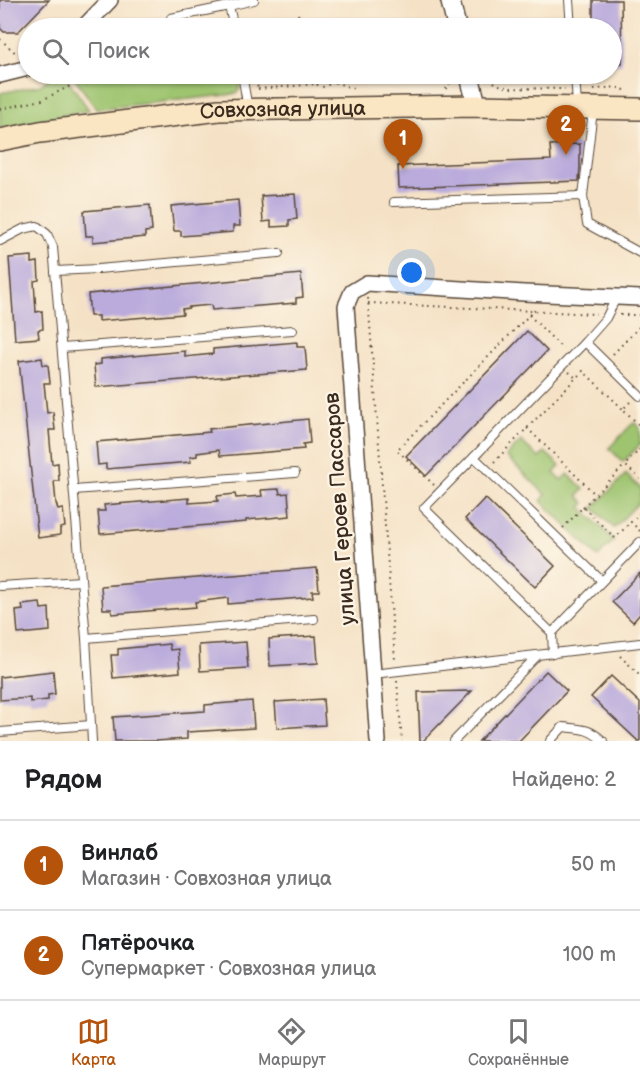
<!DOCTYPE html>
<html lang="ru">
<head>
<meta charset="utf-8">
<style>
	:root { --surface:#fff; --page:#f2f2f2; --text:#202124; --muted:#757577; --line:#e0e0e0; --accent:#b45309 }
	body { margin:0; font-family:"Balsamiq Sans",sans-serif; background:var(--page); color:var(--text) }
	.you { position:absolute; left:412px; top:273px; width:21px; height:21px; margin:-15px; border:4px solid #fff; border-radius:50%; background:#1a73e8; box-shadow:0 0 0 9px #1a73e833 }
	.badge { display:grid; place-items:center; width:39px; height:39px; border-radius:50%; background:var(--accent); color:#fff; font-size:20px; font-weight:700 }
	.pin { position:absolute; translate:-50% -50px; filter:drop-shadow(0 2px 3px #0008) }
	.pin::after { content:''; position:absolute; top:32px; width:21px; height:18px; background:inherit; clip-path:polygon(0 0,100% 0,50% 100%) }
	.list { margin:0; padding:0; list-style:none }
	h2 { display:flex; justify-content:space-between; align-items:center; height:78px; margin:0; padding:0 24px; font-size:26px }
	h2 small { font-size:20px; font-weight:400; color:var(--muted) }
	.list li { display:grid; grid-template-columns:39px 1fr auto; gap:18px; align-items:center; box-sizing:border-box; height:90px; padding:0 24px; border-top:2px solid var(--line) }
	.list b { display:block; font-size:22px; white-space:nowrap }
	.list p { margin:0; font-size:20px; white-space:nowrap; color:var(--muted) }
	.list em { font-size:20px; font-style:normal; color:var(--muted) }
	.icon { flex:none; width:33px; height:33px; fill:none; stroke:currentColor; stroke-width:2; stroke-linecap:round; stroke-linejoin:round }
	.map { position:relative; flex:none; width:640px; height:741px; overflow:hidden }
	.search { position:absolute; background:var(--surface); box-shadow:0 2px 4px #0004; left:18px; right:18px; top:18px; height:66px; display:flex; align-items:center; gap:15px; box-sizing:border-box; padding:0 21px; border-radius:33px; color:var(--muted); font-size:22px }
	.sheet { height:258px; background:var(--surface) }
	nav { display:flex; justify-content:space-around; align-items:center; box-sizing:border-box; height:84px; border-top:2px solid var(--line); background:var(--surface); font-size:16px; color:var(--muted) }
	nav a { display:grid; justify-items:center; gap:3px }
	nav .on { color:var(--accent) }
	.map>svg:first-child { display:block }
	.green { fill:#9ec46f; stroke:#6c7746; stroke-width:1.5 }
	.building { fill:#baabdc }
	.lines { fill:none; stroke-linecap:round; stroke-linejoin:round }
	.service-casing { stroke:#574637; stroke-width:10 }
	.minor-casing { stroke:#574637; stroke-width:18 }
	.tertiary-casing { stroke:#574637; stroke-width:21 }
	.secondary-casing { stroke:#574637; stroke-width:24 }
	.path { stroke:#574637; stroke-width:2; stroke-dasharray:1.5 4.5; stroke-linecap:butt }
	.service { stroke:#fff; stroke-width:8 }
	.minor { stroke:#fff; stroke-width:15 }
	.tertiary { stroke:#fff; stroke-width:18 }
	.secondary { stroke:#fbe6c4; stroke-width:21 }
	.labels { text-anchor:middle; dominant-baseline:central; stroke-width:4.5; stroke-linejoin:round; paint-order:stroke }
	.street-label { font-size:21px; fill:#3b2a1e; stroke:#fcf5e5 }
</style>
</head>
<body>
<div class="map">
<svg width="640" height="741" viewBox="0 0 640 741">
	<rect width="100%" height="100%" fill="#fcf5e5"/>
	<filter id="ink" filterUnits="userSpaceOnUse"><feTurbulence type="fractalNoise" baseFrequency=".0167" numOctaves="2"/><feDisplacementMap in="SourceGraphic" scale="12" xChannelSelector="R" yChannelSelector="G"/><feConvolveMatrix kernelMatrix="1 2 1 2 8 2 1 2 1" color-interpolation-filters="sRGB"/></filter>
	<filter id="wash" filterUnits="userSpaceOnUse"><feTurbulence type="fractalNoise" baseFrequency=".008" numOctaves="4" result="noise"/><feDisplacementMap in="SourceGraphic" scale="24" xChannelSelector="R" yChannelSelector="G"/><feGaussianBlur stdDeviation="1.35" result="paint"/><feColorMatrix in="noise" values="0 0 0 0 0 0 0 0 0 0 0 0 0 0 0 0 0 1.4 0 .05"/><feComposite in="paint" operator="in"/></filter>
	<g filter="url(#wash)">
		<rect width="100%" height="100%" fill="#f5e2c6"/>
		<g class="green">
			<polygon points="50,74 64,74 89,110 0,129 0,93 41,85 48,79"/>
			<polygon points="72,74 237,74 240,88 237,93 227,95 96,109"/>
			<polygon points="634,422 640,428 640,445 623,462 609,448"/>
			<polygon points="521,441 539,458 545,452 560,466 554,473 561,480 568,474 584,489 578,496 585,503 581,507 614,540 598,557 541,501 546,495 506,456"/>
			<polygon points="626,474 640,488 640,501 614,528 593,508"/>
		</g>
		<g id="blocks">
			<g class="building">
				<polygon points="0,0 49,0 18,32 4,32 0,28"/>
				<polygon points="593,0 621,0 622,64 612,64 612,28 593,28"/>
				<polygon points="580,144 580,166 579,181 399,188 398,166 551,160 550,145"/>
				<polygon points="295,194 297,219 289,220 289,226 271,227 271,221 263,222 261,196"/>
				<polygon points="238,200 240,226 233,226 233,232 181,236 181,231 174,231 171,206"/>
				<polygon points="150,205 152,231 145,232 145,237 93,242 93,236 86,236 84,211"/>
				<polygon points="32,256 32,263 38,262 39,280 34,281 36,312 42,311 43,329 38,330 39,338 15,340 9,258"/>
				<polygon points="301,274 303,297 296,298 296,303 212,310 211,305 189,307 189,308 182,309 183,314 98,321 98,316 90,316 88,294"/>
				<polygon points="527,331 547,351 426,476 406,456"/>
				<polygon points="297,342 297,347 305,347 307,370 96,387 94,365 101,364 101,359 185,351 185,357 213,354 213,349"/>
				<polygon points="42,358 43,365 48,365 50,383 44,383 47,413 53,412 55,430 49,430 52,464 58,463 59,481 54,481 56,503 58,510 63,509 65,527 60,528 60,535 38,538 19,361"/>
				<polygon points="308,419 310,443 303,444 304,449 220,456 219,450 197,453 197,456 190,457 191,462 106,469 106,464 98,465 96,442 210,432 209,429"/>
				<polygon points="279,489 280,494 288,493 290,516 246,520 246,522 100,534 98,511 105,511 104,505 189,498 189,503 218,501 217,496 235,494 236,498 262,496 261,490"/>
				<polygon points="485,498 555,566 535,587 465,519"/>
				<polygon points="317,568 319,591 312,591 313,597 228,604 228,598 195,602 196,607 112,614 111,609 103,609 101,586"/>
				<polygon points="640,573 640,614 633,622 612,602"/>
				<polygon points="40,603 41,609 49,608 50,631 18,634 16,611 23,610 22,605"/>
				<polygon points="316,636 318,663 270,666 269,639"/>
				<polygon points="246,642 248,668 200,671 199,645"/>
				<polygon points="169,644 170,650 178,649 180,672 113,678 111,655 118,655 118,649"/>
				<polygon points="53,671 55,694 48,695 48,700 30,702 30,698 0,700 0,677"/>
				<polygon points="546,671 567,691 519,741 479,741"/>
				<polygon points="611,676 640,703 640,741 638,741 591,697"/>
				<polygon points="472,691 423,741 420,741 418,692"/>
				<polygon points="323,699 325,725 277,728 275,702"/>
				<polygon points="252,701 254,728 187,732 187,739 155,741 115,741 113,717 205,711 205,705"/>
			</g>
		</g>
	</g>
	<g filter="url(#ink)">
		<use href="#blocks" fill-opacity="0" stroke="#574637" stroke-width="1.5"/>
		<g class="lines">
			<g class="service-casing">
				<g id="service">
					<polyline points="569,0 571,28"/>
					<polyline points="229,6 254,0"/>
					<polyline points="171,18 229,6 234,28"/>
					<polyline points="242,74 248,109"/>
					<polyline points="575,74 577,105"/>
					<polyline points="593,110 583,196 587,224 640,253"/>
					<polyline points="394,202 583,196"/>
					<polyline points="0,241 23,229 37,226 47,234 53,247 86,638 92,741"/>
					<polyline points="55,271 98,269 279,253"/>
					<polyline points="585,342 640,396"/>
					<polyline points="62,348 293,330"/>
					<polyline points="474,457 424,508 552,633 553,654"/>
					<polyline points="74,490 295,473"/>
					<polyline points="602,581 474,457 585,342 606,318 616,298"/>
					<polyline points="0,586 81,581"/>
					<polyline points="552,633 640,542"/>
					<polyline points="86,638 314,619"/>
					<polyline points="373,674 640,643"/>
					<polyline points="0,732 91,725"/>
					<polyline points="454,741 538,655"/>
					<path d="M 550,741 L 563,727 C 581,729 589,728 603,741"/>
				</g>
			</g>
			<g class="minor-casing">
				<g id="minor">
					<polyline points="83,28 110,0"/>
					<polyline points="0,75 28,68"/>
					<polyline points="378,741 346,306 352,292 367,283 524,293 640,298"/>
				</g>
			</g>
			<g class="tertiary-casing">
				<g id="tertiary">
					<polyline points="450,0 457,28"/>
					<polyline points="469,74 477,106"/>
				</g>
			</g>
			<g class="secondary-casing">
				<g id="secondary">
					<path id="s1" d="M 0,140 L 40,132 L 219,110 L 477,106 L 640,109"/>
				</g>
			</g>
			<g class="path">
				<polyline points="298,14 302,28"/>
				<polyline points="63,28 70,22"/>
				<polyline points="289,28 301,24"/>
				<polyline points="0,39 18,55"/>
				<polyline points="255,74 258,89"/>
				<path d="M 317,74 L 314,79 C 315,85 320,87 326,87 L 329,84 L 331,81"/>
				<polyline points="327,74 331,81 355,89"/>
				<polyline points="485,74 496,84 509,88 565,89"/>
				<polyline points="258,89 316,84"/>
				<polyline points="446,89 453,78"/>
				<path d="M 594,90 C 604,88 618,85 626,91"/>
				<polyline points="0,109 42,100 74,84 67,74"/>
				<polyline points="368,298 395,660"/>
				<polyline points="368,303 596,314"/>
				<polyline points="529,315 563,349"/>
				<polyline points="620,315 640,315"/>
				<polyline points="613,354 640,326"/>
				<polyline points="569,372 576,378 583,371 623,409"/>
				<polyline points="630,402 623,409 640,426"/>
				<polyline points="527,428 596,495"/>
				<polyline points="640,449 625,465 640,479"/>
				<polyline points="494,462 576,378"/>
				<polyline points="434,485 397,450 536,308"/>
				<polyline points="583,507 625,465"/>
				<polyline points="640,513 631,522 640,531"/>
				<polyline points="563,528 583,507 615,538 631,522"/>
				<polyline points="620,656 640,675"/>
				<polyline points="397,681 402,741"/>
			</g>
			<use href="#service" class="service"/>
			<use href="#minor" class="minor"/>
			<use href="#tertiary" class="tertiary"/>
			<use href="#secondary" class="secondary"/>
		</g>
	</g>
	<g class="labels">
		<g class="street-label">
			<text stroke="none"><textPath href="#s1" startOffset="285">Совхозная улица</textPath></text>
			<text transform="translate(340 509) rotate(-94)">улица Героев Пассаров</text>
		</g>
	</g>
</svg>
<div class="you"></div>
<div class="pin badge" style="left:403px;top:169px">1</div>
<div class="pin badge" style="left:566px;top:155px">2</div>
<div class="search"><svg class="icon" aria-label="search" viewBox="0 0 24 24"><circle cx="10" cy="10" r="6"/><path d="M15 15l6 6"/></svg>Поиск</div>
</div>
<section class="sheet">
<h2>Рядом<small>Найдено: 2</small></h2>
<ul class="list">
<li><span class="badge">1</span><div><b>Винлаб</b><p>Магазин · Совхозная улица</p></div><em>50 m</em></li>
<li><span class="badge">2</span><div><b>Пятёрочка</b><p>Супермаркет · Совхозная улица</p></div><em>100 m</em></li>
</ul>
</section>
<nav>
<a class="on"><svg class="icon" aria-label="map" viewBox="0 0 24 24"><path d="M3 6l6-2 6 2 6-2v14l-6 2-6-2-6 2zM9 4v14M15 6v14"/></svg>Карта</a>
<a><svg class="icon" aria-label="directions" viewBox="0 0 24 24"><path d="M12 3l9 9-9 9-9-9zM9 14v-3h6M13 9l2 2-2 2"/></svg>Маршрут</a>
<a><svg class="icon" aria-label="saved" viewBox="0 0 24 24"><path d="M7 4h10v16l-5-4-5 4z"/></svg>Сохранённые</a>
</nav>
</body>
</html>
